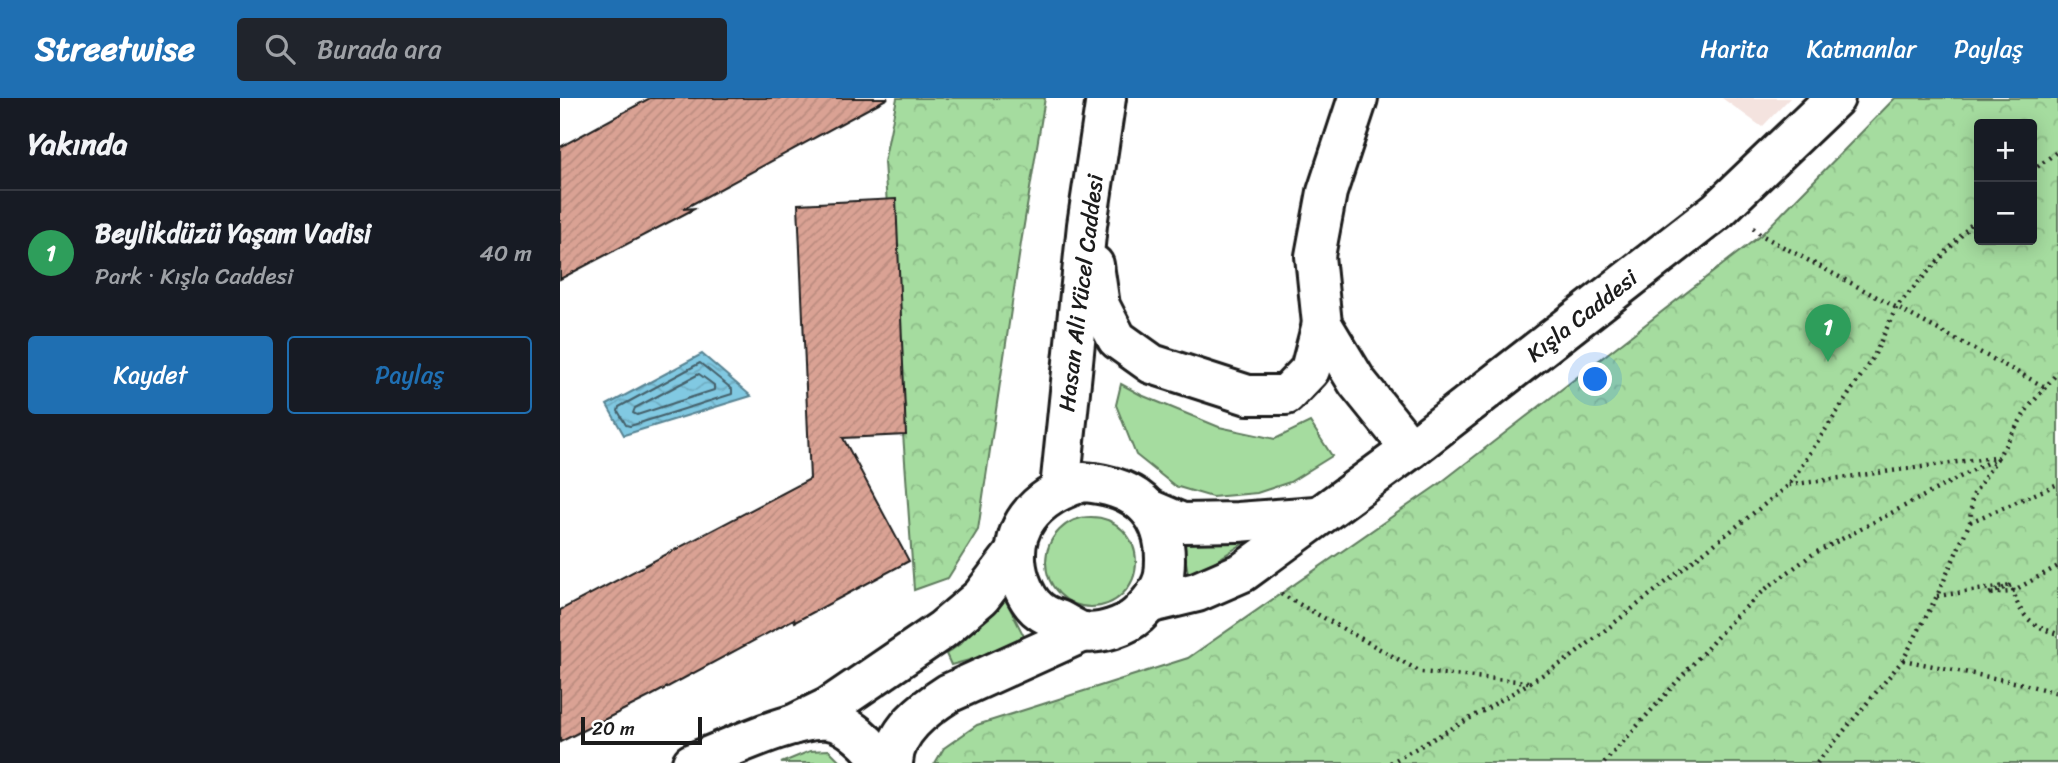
<!DOCTYPE html>
<html lang="tr">
<head>
<meta charset="utf-8">
<style>
	:root { --surface:#171b24; --page:#20242c; --text:#f1f3f6; --muted:#9ea1a6; --line:#363941; --accent:#1f6fb2 }
	body { margin:0; font-family:Sriracha,sans-serif; background:var(--page); color:var(--text) }
	.controls { position:absolute; right:21px; top:21px; display:grid; overflow:hidden; border-radius:7px; box-shadow:0 4px 18px #0003 }
	.controls button { width:63px; height:63px; display:grid; place-items:center; padding:0; border:0; border-bottom:2px solid var(--line); background:var(--surface); color:var(--text); font:35px sans-serif }
	.scale { position:absolute; left:21px; bottom:18px; width:121px; box-sizing:border-box; padding-left:7px; border:4px solid #1c1c1c; border-top:0; font-size:19px; line-height:24px; white-space:nowrap; color:#1c1c1c; -webkit-text-stroke:5px #fff; paint-order:stroke }
	.you { position:absolute; left:1036px; top:282px; width:24px; height:24px; margin:-18px; border:5px solid #fff; border-radius:50%; background:#1a73e8; box-shadow:0 0 0 10px #1a73e833 }
	.badge { display:grid; place-items:center; width:46px; height:46px; border-radius:50%; background:var(--accent); color:#fff; font-size:23px; font-weight:700 }
	.pin { position:absolute; translate:-50% -58px; filter:drop-shadow(0 2px 4px #0008) }
	.pin::after { content:''; position:absolute; top:37px; width:24px; height:21px; background:inherit; clip-path:polygon(0 0,100% 0,50% 100%) }
	.list { margin:0; padding:0; list-style:none }
	h2 { display:flex; justify-content:space-between; align-items:center; height:91px; margin:0; padding:0 28px; font-size:30px }
	h2 small { font-size:23px; font-weight:400; color:var(--muted) }
	.list li { display:grid; grid-template-columns:46px 1fr auto; gap:21px; align-items:center; box-sizing:border-box; height:126px; padding:0 28px; border-top:2px solid var(--line) }
	.list b { display:block; font-size:26px; white-space:nowrap }
	.list p { margin:0; font-size:23px; white-space:nowrap; color:var(--muted) }
	.list em { font-size:23px; font-style:normal; color:var(--muted) }
	.actions { display:flex; gap:14px; padding:21px 28px }
	.actions a { flex:1; padding:16px 0; border:2px solid var(--accent); border-radius:7px; text-align:center; font-size:24px; color:var(--accent) }
	.actions .main { background:var(--accent); color:#fff }
	.icon { flex:none; width:38px; height:38px; fill:none; stroke:currentColor; stroke-width:2; stroke-linecap:round; stroke-linejoin:round }
	.map { position:relative; flex:none; width:1498px; height:665px; overflow:hidden }
	header { display:flex; align-items:center; gap:42px; box-sizing:border-box; height:98px; padding:0 35px; background:var(--accent); color:#fff }
	header strong { font-size:33px }
	nav { display:flex; gap:38px; margin-inline-start:auto; font-size:24px }
	.search { width:490px; height:63px; background:var(--page); display:flex; align-items:center; gap:18px; box-sizing:border-box; padding:0 24px; border-radius:7px; color:var(--muted); font-size:26px }
	main { display:flex }
	aside { flex:1; background:var(--surface) }
	.map>svg:first-child { display:block }
	.built { fill:#f4e3df }
	.green { fill:#a5dc9f; stroke:#607c5e; stroke-width:2 }
	.forest { fill:url(#forest-crowns); stroke:#607c5e; stroke-width:2; fill-rule:evenodd }
	.water { fill:url(#water-waves); stroke:#598493; stroke-width:2 }
	.lines { fill:none; stroke-linecap:round; stroke-linejoin:round }
	.shore { stroke:#44616b; stroke-width:2 }
	.building { fill:url(#building-hatch); stroke:#1c1c1c; stroke-width:2 }
	.street-casing { stroke:#1c1c1c; stroke-width:44 }
	.path { stroke:#1c1c1c; stroke-width:4.5; stroke-dasharray:2 5; stroke-linecap:butt }
	.street { stroke:#fff; stroke-width:38 }
	.labels { text-anchor:middle; dominant-baseline:central; stroke-width:5; stroke-linejoin:round; paint-order:stroke }
	.street-label { font-size:23px; fill:#1c1c1c; stroke:#fff }
</style>
</head>
<body>
<header>
<strong>Streetwise</strong>
<div class="search"><svg class="icon" aria-label="search" viewBox="0 0 24 24"><circle cx="10" cy="10" r="6"/><path d="M15 15l6 6"/></svg>Burada ara</div>
<nav><a>Harita</a><a>Katmanlar</a><a>Paylaş</a></nav>
</header>
<main>
<aside>
<h2>Yakında<small></small></h2>
<ul class="list">
<li><span class="badge" style="background:#2e9e5b">1</span><div><b>Beylikdüzü Yaşam Vadisi</b><p>Park · Kışla Caddesi</p></div><em>40 m</em></li>
</ul>
<div class="actions"><a class="main">Kaydet</a><a>Paylaş</a></div>
</aside>
<div class="map">
<svg width="1498" height="665" viewBox="0 0 1498 665">
	<defs>
		<pattern id="forest-crowns" width="20" height="18" patternUnits="userSpaceOnUse" patternTransform="scale(1.75)"><rect width="20" height="18" fill="#a5dc9f"/><path d="M2 6a3 3 0 1 1 6 0M12 15a3 3 0 1 1 6 0" fill="none" stroke="#8dbc88"/></pattern>
		<pattern id="water-waves" width="16" height="10" patternUnits="userSpaceOnUse" patternTransform="scale(1.75)"><rect width="16" height="10" fill="#81c9e2"/><path d="M0 5q4-4 8 0t8 0" fill="none" stroke="#6facc1"/></pattern>
		<pattern id="building-hatch" width="6" height="6" patternUnits="userSpaceOnUse" patternTransform="scale(1.75)"><rect width="6" height="6" fill="#daa294"/><path d="M-1 1l2-2M0 6l6-6M5 7l2-2" fill="none" stroke="#ba8b7f"/></pattern>
	</defs>
	<rect width="100%" height="100%" fill="#fff"/>
	<filter id="ink" filterUnits="userSpaceOnUse"><feTurbulence type="fractalNoise" baseFrequency=".0143" numOctaves="2"/><feDisplacementMap in="SourceGraphic" scale="14" xChannelSelector="R" yChannelSelector="G"/><feConvolveMatrix kernelMatrix="1 2 1 2 8 2 1 2 1" color-interpolation-filters="sRGB"/></filter>
	<g filter="url(#ink)">
		<polygon class="built" points="1162,0 1230,0 1202,29"/>
		<g class="green">
			<polygon points="561,286 581,297 659,329 715,341 750,324 772,358 730,384 697,395 652,399 615,388 576,357 556,307"/>
			<circle cx="531" cy="464" r="45"/>
			<polygon points="622,443 687,443 629,480"/>
			<polygon points="444,499 468,546 391,567 386,556 400,546"/>
			<polygon points="269,652 282,665 221,665 250,653"/>
		</g>
		<g class="forest">
			<polygon points="337,0 485,0 461,145 418,432 388,480 354,492 324,64"/>
			<path d="M 1335,0 L 1498,0 L 1498,665 L 375,665 L 384,650 L 417,627 L 628,560 L 879,386 L 1201,137 ZM 1472,26 L 1472,142 L 1419,142 L 1419,26 Z"/>
		</g>
		<polygon class="water" points="142,256 191,298 64,337 47,307"/>
		<g class="lines">
			<g class="shore">
				<polygon points="140,265 172,291 172,296 70,328 66,327 58,313 59,309"/>
				<polygon points="139,276 154,287 154,292 77,317 73,315 75,310"/>
			</g>
		</g>
		<g class="building">
			<polygon points="90,0 328,0 123,111 136,110 0,181 0,49"/>
			<polygon points="336,101 346,337 283,340 349,463 235,524 234,521 89,599 0,644 0,512 250,381 238,106"/>
		</g>
		<g class="lines">
			<g class="street-casing">
				<g id="street">
					<polyline points="798,0 767,94 755,158 762,226 797,284 851,351"/>
					<polyline points="534,167 540,208 557,241 592,266 688,297 726,297 750,272 762,226"/>
					<path d="M 523,384 C 580,388 611,418 604,477 C 601,493 589,506 578,517 C 566,528 540,537 523,534 C 515,532 507,526 499,522 C 493,520 485,517 480,513 C 470,506 464,493 460,482 C 444,431 476,398 523,384 Z"/>
					<polyline points="500,391 527,127 546,0"/>
					<polyline points="589,411 622,425 678,424 756,418"/>
					<polyline points="591,505 637,494 683,474 851,351 1158,112 1275,0"/>
					<polyline points="232,627 269,609 382,532 421,499 456,453"/>
					<path d="M 132,665 C 164,653 236,618 268,622 C 287,624 313,648 321,665"/>
					<path d="M 333,665 C 334,633 364,611 389,595 L 524,534"/>
				</g>
			</g>
			<g class="path">
				<polyline points="1472,73 1498,53"/>
				<polyline points="1193,130 1201,137 1485,289"/>
				<polyline points="1229,387 1434,359"/>
				<polyline points="1410,424 1498,386"/>
				<path d="M 1453,491 C 1459,518 1472,528 1498,536"/>
				<polyline points="721,496 861,574 968,584"/>
				<polyline points="1377,498 1452,487 1428,496 1451,494 1498,468"/>
				<polyline points="1343,562 1459,585 1498,595"/>
				<polyline points="830,665 923,613 1010,560 1229,387 1314,258 1337,208 1419,118"/>
				<polyline points="1044,665 1175,519 1208,489 1253,456 1438,359 1468,310 1498,274"/>
				<polyline points="1257,665 1343,562 1377,498 1410,424 1412,399 1438,359"/>
			</g>
			<use href="#street" class="street"/>
		</g>
	</g>
	<g class="labels">
		<g class="street-label">
			<text transform="translate(521 195) rotate(-83)">Hasan Ali Yücel Caddesi</text>
			<text transform="translate(1022 218) rotate(-38)">Kışla Caddesi</text>
		</g>
	</g>
</svg>
<div class="controls">
<button>+</button>
<button>−</button>
</div>
<div class="scale">20 m</div>
<div class="you"></div>
<div class="pin badge" style="left:1268px;top:264px;background:#2e9e5b">1</div>
</div>
</main>
</body>
</html>
